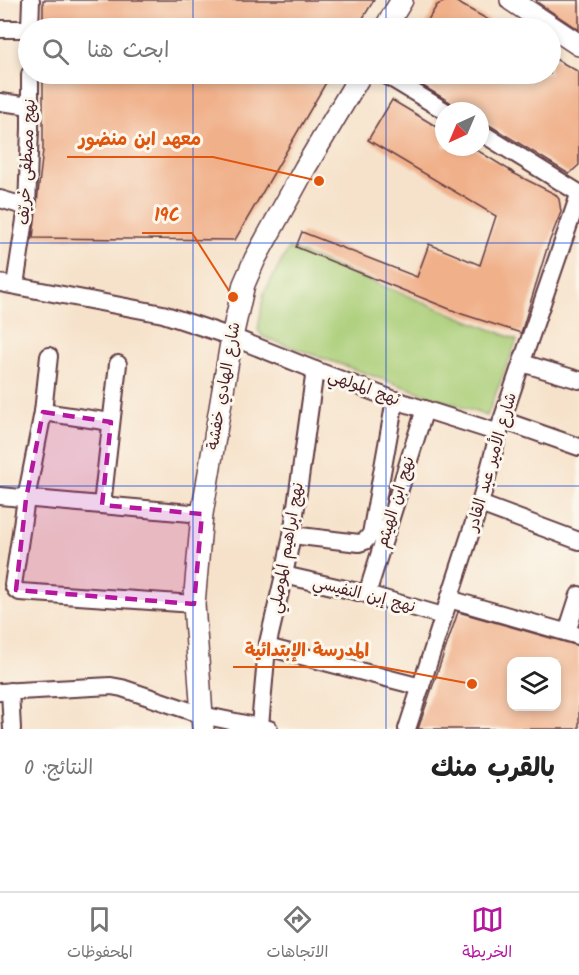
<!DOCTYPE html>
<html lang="ar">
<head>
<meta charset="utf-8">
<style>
	:root { --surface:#fff; --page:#f6f6f6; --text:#222; --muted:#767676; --line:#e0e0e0; --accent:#b5179e }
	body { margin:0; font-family:Kalam,"Playpen Sans Arabic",sans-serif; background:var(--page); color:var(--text); direction:rtl }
	.controls { position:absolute; right:18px; bottom:18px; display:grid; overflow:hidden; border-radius:12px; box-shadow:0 3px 9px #0003 }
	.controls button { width:54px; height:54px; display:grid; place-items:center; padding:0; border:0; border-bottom:2px solid var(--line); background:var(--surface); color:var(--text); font:30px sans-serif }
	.compass { position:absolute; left:435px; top:102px; width:54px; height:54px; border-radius:50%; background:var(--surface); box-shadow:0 3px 9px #0003; rotate:224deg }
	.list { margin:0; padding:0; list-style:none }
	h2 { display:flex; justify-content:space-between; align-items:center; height:78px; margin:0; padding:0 24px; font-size:26px }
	h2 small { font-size:20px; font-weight:400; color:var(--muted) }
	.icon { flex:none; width:33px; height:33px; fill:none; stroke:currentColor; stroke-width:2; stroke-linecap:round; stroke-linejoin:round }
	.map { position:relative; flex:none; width:579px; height:729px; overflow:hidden; direction:ltr }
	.search { position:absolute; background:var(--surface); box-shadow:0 3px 9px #0003; left:18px; right:18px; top:18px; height:66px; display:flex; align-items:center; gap:15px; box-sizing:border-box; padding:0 21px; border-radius:33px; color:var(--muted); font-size:22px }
	.sheet { height:162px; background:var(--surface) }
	nav { display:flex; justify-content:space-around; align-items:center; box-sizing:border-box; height:84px; border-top:2px solid var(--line); background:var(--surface); font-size:16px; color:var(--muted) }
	nav a { display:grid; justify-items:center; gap:3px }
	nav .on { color:var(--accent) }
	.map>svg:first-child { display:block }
	.green { fill:#a9cd76; stroke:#7a7650; stroke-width:1.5 }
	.building { fill:#f0b08a; fill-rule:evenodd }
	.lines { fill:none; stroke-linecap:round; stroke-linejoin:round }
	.minor-casing { stroke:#643c43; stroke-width:20 }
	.tertiary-casing { stroke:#643c43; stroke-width:24 }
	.minor { stroke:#fff; stroke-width:16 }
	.tertiary { stroke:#fff; stroke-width:21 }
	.marked { fill:#b5179e; fill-opacity:0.2; stroke:#b5179e; stroke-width:4.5; stroke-dasharray:12 8; stroke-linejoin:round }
	.grid { fill:none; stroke:#1d4ed8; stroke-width:1.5; stroke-opacity:0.55 }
	.labels { text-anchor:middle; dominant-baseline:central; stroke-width:6; stroke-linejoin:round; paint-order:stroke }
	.street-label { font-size:16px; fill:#4a1f2b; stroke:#fbf7ec }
	.leader { fill:none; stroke:#e0560e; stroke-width:2 }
	.callout-dot { fill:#e0560e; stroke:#fbf7ec; stroke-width:2 }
	.callout-label { font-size:18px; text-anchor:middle; font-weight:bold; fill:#e0560e; stroke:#fbf7ec; stroke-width:6; stroke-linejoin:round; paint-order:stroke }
</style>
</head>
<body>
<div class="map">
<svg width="579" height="729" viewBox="0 0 579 729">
	<rect width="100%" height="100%" fill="#fbf7ec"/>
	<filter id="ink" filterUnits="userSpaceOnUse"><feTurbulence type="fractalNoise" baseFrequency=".0167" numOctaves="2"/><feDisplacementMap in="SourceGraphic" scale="12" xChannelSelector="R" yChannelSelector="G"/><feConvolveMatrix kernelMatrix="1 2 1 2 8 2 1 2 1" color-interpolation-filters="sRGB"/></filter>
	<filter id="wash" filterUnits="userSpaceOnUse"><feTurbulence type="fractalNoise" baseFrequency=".008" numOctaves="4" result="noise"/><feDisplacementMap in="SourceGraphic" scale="24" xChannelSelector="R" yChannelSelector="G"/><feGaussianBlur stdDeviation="1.35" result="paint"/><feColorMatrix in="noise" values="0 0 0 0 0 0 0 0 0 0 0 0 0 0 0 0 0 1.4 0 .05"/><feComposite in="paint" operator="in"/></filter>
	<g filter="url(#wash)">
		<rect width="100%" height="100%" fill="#f6e2ca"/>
		<polygon class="green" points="289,248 517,340 487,416 263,337 258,330 264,293"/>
		<g id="blocks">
			<g class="building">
				<polygon points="43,0 374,0 357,28 43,28"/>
				<polygon points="448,0 453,0 503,28 423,28 437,5"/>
				<polygon points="536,0 579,0 579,30 537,2"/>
				<polygon points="550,56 579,72 579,165 569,174 486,123 480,122 480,111 457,111 450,102 403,74 550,74"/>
				<polygon points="43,74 331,74 235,240 33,238 43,150"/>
				<polygon points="392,100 444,131 444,147 472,147 511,171 509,171 555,194 559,199 561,212 548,245 521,333 462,314 296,247 302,232 417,277 429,244 480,265 496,216 368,140"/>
				<path d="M 458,612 L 579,646 L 579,729 L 418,729 ZM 512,662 L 556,662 L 556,706 L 512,706 Z"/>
			</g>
		</g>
	</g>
	<g filter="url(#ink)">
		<use href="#blocks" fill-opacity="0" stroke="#643c43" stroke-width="1.5"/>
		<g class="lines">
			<g class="minor-casing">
				<g id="minor">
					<polyline points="30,28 31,0"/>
					<polyline points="0,29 28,29"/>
					<polyline points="384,74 445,111"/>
					<polyline points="0,102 31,106"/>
					<polyline points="480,132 579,193"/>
					<polyline points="0,199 27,207"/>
					<polyline points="0,283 163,314 232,337 315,370 395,400 499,433"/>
					<polyline points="15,285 27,207 30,128 30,74"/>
					<polyline points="49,356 43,412 26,499 13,585 16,590 20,592 194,604"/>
					<polyline points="522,363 579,380"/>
					<polyline points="43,412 111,422"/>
					<polyline points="502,420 579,447"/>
					<polyline points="0,496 202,514"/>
					<polyline points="480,504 579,541"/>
					<polyline points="102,505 118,364"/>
					<polyline points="292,535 359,543 365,541 371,534 395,400"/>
					<polyline points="284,575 367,594 443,616"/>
					<polyline points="367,594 425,409"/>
					<polyline points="449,599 579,636"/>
					<polyline points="567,632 579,595"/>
					<polyline points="267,647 421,687"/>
					<polyline points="10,691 12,729"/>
					<polyline points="0,692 111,686 122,688 202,715 269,729"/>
					<polyline points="260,726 267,647 284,575 292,535 315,370"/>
					<polyline points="407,729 480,504 502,420 579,195"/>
				</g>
			</g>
			<g class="tertiary-casing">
				<g id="tertiary">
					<polyline points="511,0 579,45"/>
					<polyline points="385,28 402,0"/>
					<polyline points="203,729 194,604 202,514 232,337 244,284 255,259 305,168 361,74"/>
				</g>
			</g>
			<use href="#minor" class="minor"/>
			<use href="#tertiary" class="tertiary"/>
		</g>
	</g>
	<path class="marked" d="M 43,412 L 111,422 L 102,505 L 202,514 L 194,604 L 16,590 L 26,499 Z"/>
	<path class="grid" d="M 193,0 L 193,28M 386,0 L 386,28M 193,74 L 193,729M 386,74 L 386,729M 0,243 L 579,243M 0,486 L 579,486"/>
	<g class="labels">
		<g class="street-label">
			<text transform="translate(27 162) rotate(-87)">نهج مصطفى خريّف</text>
			<text transform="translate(224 386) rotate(-80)">شارع الهادي خفشة</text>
			<text transform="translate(364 388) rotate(20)">نهج المولهي</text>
			<text transform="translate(492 462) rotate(-74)">شارع الأمير عبد القادر</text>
			<text transform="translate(396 502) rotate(-73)">نهج ابن الهيثم</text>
			<text transform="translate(287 548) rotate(-80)">نهج ابراهيم الموصلي</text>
			<text transform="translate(364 595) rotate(14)">نهج إبن النفيسي</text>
		</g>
	</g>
	<path class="leader" d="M319 181L213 157H67M233 297L192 233H142M472 684L381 667H233"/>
	<g class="callout-dot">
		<circle cx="319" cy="181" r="6"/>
		<circle cx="233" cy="297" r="6"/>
		<circle cx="472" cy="684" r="6"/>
	</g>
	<g class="callout-label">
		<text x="140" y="145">معهد ابن منضور</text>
		<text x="167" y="221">19C</text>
		<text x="307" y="656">المدرسة الإبتدائية</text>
	</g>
</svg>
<div class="controls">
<button><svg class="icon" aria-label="layers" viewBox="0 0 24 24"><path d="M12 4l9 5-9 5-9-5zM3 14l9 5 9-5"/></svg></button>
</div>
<svg class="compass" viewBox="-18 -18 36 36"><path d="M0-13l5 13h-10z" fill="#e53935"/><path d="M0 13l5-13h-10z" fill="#767676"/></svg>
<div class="search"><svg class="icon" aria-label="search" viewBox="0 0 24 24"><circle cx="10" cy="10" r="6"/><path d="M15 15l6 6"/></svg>ابحث هنا</div>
</div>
<section class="sheet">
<h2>بالقرب منك<small>النتائج: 0</small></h2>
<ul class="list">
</ul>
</section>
<nav>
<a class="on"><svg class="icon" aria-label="map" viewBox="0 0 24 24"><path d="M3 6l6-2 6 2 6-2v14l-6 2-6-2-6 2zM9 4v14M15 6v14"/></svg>الخريطة</a>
<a><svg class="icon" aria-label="directions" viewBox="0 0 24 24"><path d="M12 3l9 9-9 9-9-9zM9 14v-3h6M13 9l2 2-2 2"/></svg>الاتجاهات</a>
<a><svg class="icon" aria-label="saved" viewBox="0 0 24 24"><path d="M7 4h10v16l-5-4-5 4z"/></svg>المحفوظات</a>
</nav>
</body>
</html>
